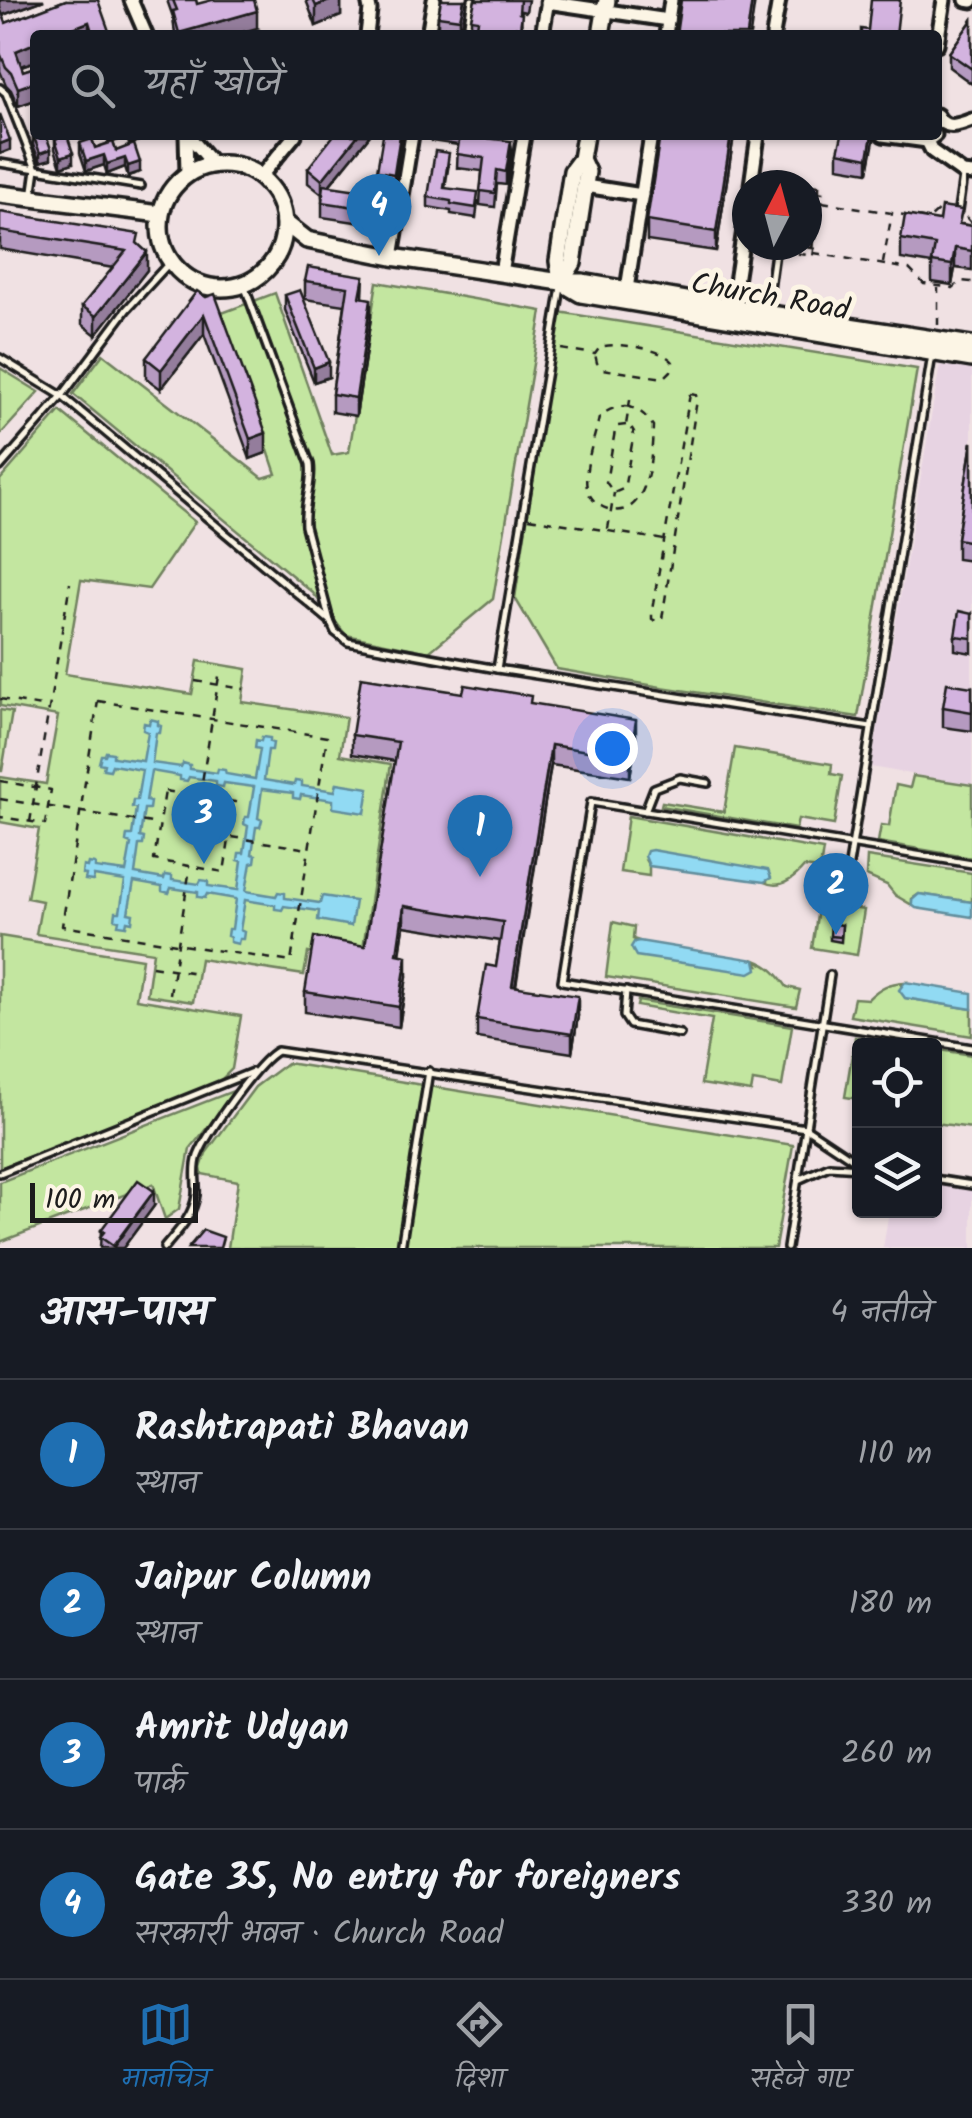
<!DOCTYPE html>
<html lang="hi">
<head>
<meta charset="utf-8">
<style>
	:root { --surface:#171b24; --page:#20242c; --text:#f1f3f6; --muted:#9ea1a6; --line:#363941; --accent:#1f6fb2 }
	body { margin:0; font-family:Kalam,"Playpen Sans Deva",sans-serif; background:var(--page); color:var(--text) }
	.controls { position:absolute; right:30px; bottom:30px; display:grid; overflow:hidden; border-radius:10px; box-shadow:0 2px 8px #0004 }
	.controls button { width:90px; height:90px; display:grid; place-items:center; padding:0; border:0; border-bottom:2px solid var(--line); background:var(--surface); color:var(--text); font:50px sans-serif }
	.compass { position:absolute; left:732px; top:170px; width:90px; height:90px; border-radius:50%; background:var(--surface); box-shadow:0 2px 8px #0004; rotate:6deg }
	.scale { position:absolute; left:30px; bottom:25px; width:168px; box-sizing:border-box; padding-left:10px; border:5px solid #1c1c1c; border-top:0; font-size:28px; line-height:35px; white-space:nowrap; color:#1c1c1c; -webkit-text-stroke:8px #fcf5e5; paint-order:stroke }
	.you { position:absolute; left:612px; top:748px; width:35px; height:35px; margin:-25px; border:8px solid #fff; border-radius:50%; background:#1a73e8; box-shadow:0 0 0 15px #1a73e833 }
	.badge { display:grid; place-items:center; width:65px; height:65px; border-radius:50%; background:var(--accent); color:#fff; font-size:32px; font-weight:700 }
	.pin { position:absolute; translate:-50% -82px; filter:drop-shadow(0 2px 5px #0008) }
	.pin::after { content:''; position:absolute; top:52px; width:35px; height:30px; background:inherit; clip-path:polygon(0 0,100% 0,50% 100%) }
	.list { margin:0; padding:0; list-style:none }
	h2 { display:flex; justify-content:space-between; align-items:center; height:130px; margin:0; padding:0 40px; font-size:42px }
	h2 small { font-size:32px; font-weight:400; color:var(--muted) }
	.list li { display:grid; grid-template-columns:65px 1fr auto; gap:30px; align-items:center; box-sizing:border-box; height:150px; padding:0 40px; border-top:2px solid var(--line) }
	.list b { display:block; font-size:38px; white-space:nowrap }
	.list p { margin:0; font-size:32px; white-space:nowrap; color:var(--muted) }
	.list em { font-size:32px; font-style:normal; color:var(--muted) }
	.icon { flex:none; width:55px; height:55px; fill:none; stroke:currentColor; stroke-width:2; stroke-linecap:round; stroke-linejoin:round }
	.map { position:relative; flex:none; width:972px; height:1248px; overflow:hidden }
	.search { position:absolute; background:var(--surface); box-shadow:0 2px 8px #0004; left:30px; right:30px; top:30px; height:110px; display:flex; align-items:center; gap:25px; box-sizing:border-box; padding:0 35px; border-radius:10px; color:var(--muted); font-size:38px }
	.sheet { height:730px; background:var(--surface) }
	nav { display:flex; justify-content:space-around; align-items:center; box-sizing:border-box; height:140px; border-top:2px solid var(--line); background:var(--surface); font-size:28px; color:var(--muted) }
	nav a { display:grid; justify-items:center; gap:5px }
	nav .on { color:var(--accent) }
	.map>svg:first-child { display:block }
	.built { fill:#e7d3e2 }
	.green { fill:#c3e6a0; stroke:#70815e; stroke-width:2.5 }
	.water { fill:#91daf3; stroke:#628e9d; stroke-width:2.5; fill-rule:evenodd }
	.lines { fill:none; stroke-linecap:round; stroke-linejoin:round }
	.lane-casing { stroke:#1c1c1c; stroke-width:12 }
	.street-casing { stroke:#1c1c1c; stroke-width:19 }
	.secondary-casing { stroke:#1c1c1c; stroke-width:22 }
	.path { stroke:#1c1c1c; stroke-width:2.5; stroke-dasharray:8 8; stroke-linecap:butt }
	.lane { stroke:#fcf5e5; stroke-width:5 }
	.street { stroke:#fcf5e5; stroke-width:11 }
	.secondary { stroke:#fcf5e5; stroke-width:15 }
	.wall { fill:#b59ac0; stroke:#1c1c1c; stroke-width:2.5 }
	.shaded-wall { fill:#947d9c; stroke:#1c1c1c; stroke-width:2.5 }
	.building { fill:#d3b3df; stroke:#1c1c1c; stroke-width:2.5 }
	.labels { text-anchor:middle; dominant-baseline:central; stroke-width:10; stroke-linejoin:round; paint-order:stroke }
	.street-label { font-size:30px; fill:#1c1c1c; stroke:#fcf5e5 }
</style>
</head>
<body>
<div class="map">
<svg width="972" height="1248" viewBox="0 0 972 1248">
	<rect width="100%" height="100%" fill="#f0e1e3"/>
	<filter id="ink" filterUnits="userSpaceOnUse"><feTurbulence type="fractalNoise" baseFrequency=".01" numOctaves="2"/><feDisplacementMap in="SourceGraphic" scale="20" xChannelSelector="R" yChannelSelector="G"/><feConvolveMatrix kernelMatrix="1 2 1 2 8 2 1 2 1" color-interpolation-filters="sRGB"/></filter>
	<g filter="url(#ink)">
		<g class="built">
			<polygon points="940,365 972,370 972,785 871,767"/>
			<polygon points="935,1175 972,1180 972,1248 883,1248 889,1211 934,1210"/>
		</g>
		<g class="green">
			<polygon points="377,282 542,311 493,599 429,652 346,635 313,593 73,394 103,354 263,478 276,474 222,313 275,293 332,455 349,452"/>
			<polygon points="559,312 917,369 858,717 661,687 557,669 515,598"/>
			<polygon points="0,368 39,392 0,435"/>
			<polygon points="60,411 195,522 149,589 81,580 65,674 192,694 198,661 247,669 242,702 346,717 340,755 391,764 361,961 308,953 304,975 200,959 193,1002 147,995 153,952 36,934 42,901 27,898 39,829 0,822 0,777 46,784 58,716 0,706 0,480"/>
			<polygon points="0,710 12,712 2,771 0,771"/>
			<polygon points="735,748 832,764 831,774 842,776 834,825 798,819 796,829 661,806 662,802 724,812"/>
			<polygon points="913,776 972,785 972,858 878,842 881,825 889,826 896,785 910,788"/>
			<path d="M 628,816 L 823,850 L 820,869 L 804,867 C 794,879 780,890 764,882 L 768,881 L 646,861 L 649,866 L 649,876 L 620,872 Z"/>
			<polygon points="867,857 972,873 972,902 919,894 912,899 912,905 895,895 887,885 866,876"/>
			<polygon points="819,903 864,910 857,955 812,948"/>
			<path d="M 613,922 L 634,927 L 633,939 L 639,941 L 634,942 L 758,965 L 755,960 C 771,966 778,974 787,987 L 800,990 L 796,1007 L 606,977 Z"/>
			<polygon points="0,936 142,959 136,999 241,1016 232,1069 218,1083 0,1168"/>
			<path d="M 905,982 L 901,985 L 905,998 L 972,1009 L 972,1036 L 850,1016 L 854,998 L 868,999 C 880,987 889,983 905,982 Z"/>
			<polygon points="638,1001 792,1026 782,1086 753,1081 751,1092 701,1084 712,1019 637,1006"/>
			<polygon points="855,1037 913,1045 860,1046 859,1099 845,1097"/>
			<polygon points="934,1049 972,1055 972,1128 935,1123"/>
			<polygon points="287,1063 793,1145 775,1248 228,1248 238,1181 202,1174 201,1168 206,1153 255,1087"/>
			<polygon points="238,1089 190,1149 179,1209 165,1219 153,1184 0,1242 0,1182"/>
		</g>
		<g class="water">
			<path d="M 150,719 L 158,721 L 158,725 L 161,726 L 160,733 L 156,733 L 152,763 L 181,767 L 183,763 L 190,765 L 190,769 L 217,773 L 218,769 L 225,770 L 226,774 L 255,779 L 260,749 L 255,748 L 256,740 L 261,741 L 262,737 L 270,738 L 270,742 L 273,743 L 272,750 L 268,750 L 264,780 L 294,785 L 295,781 L 302,782 L 302,786 L 335,791 L 337,783 L 369,788 L 365,813 L 333,808 L 333,800 L 301,795 L 300,799 L 293,798 L 293,793 L 262,789 L 258,818 L 262,820 L 260,827 L 256,827 L 252,854 L 256,855 L 255,862 L 251,863 L 246,891 L 276,896 L 278,892 L 285,893 L 285,898 L 320,903 L 322,896 L 355,901 L 351,926 L 318,920 L 319,911 L 284,906 L 282,910 L 275,909 L 275,905 L 245,900 L 240,930 L 244,932 L 243,939 L 239,939 L 238,944 L 230,942 L 230,937 L 227,936 L 228,929 L 232,929 L 236,899 L 207,894 L 205,898 L 198,897 L 198,892 L 171,888 L 169,893 L 162,891 L 162,887 L 134,882 L 128,913 L 133,914 L 132,922 L 127,921 L 126,926 L 118,925 L 119,920 L 115,919 L 116,912 L 120,912 L 125,881 L 94,876 L 93,881 L 85,880 L 86,875 L 82,874 L 83,866 L 87,867 L 88,863 L 95,864 L 95,868 L 126,872 L 131,844 L 126,842 L 127,835 L 132,835 L 136,808 L 132,807 L 133,800 L 137,800 L 142,770 L 112,765 L 110,770 L 103,769 L 104,764 L 99,763 L 101,755 L 105,755 L 106,752 L 113,753 L 113,757 L 143,761 L 148,732 L 143,730 L 144,723 L 149,724 ZM 151,771 L 180,776 L 180,780 L 187,781 L 189,777 L 216,781 L 216,786 L 223,787 L 224,783 L 254,787 L 249,817 L 245,817 L 244,824 L 248,826 L 244,853 L 239,853 L 238,860 L 242,861 L 238,890 L 208,886 L 208,881 L 201,880 L 199,884 L 172,880 L 172,876 L 165,875 L 164,879 L 135,874 L 139,845 L 143,845 L 144,838 L 140,837 L 144,809 L 149,809 L 150,802 L 146,801 Z"/>
			<polygon points="652,850 768,870 771,878 764,882 649,866 645,856 647,851"/>
			<polygon points="919,894 972,902 972,917 916,908 912,905 912,900"/>
			<polygon points="639,941 755,960 757,969 750,973 636,956 631,947 634,942"/>
			<polygon points="905,982 972,993 972,1009 905,998 899,990"/>
		</g>
		<g class="lines">
			<g class="lane-casing">
				<g id="lane">
					<polyline points="466,35 472,0"/>
					<polyline points="0,88 6,93 36,169 32,197"/>
					<polyline points="0,163 141,186"/>
					<polyline points="958,211 963,176"/>
					<path d="M 244,285 L 310,464 C 313,485 303,503 305,526 L 330,621"/>
					<polyline points="767,311 776,245"/>
					<polyline points="0,358 62,396 330,621 335,632 348,642 497,669 871,727"/>
					<polyline points="0,467 62,396 127,309 170,262"/>
					<polyline points="497,669 561,287"/>
					<polyline points="645,811 654,788 680,778 708,783"/>
					<polyline points="972,864 591,802 562,981 972,1048"/>
					<polyline points="844,895 932,355"/>
					<polyline points="626,991 624,1016 630,1025 680,1034"/>
					<polyline points="0,1173 252,1072"/>
					<polyline points="934,1179 972,1185"/>
					<polyline points="798,1180 829,1166 860,1168"/>
					<path d="M 164,1248 C 177,1232 193,1217 196,1195 C 197,1182 193,1170 198,1156 C 207,1133 257,1062 277,1051 L 806,1128 L 860,1164"/>
					<polyline points="401,1248 429,1071"/>
					<polyline points="787,1248 830,975"/>
				</g>
			</g>
			<g class="street-casing">
				<g id="street">
					<polyline points="131,0 146,35"/>
					<polyline points="966,0 972,1"/>
					<polyline points="547,2 668,20"/>
					<polyline points="367,35 370,10 368,0"/>
					<polyline points="428,35 434,0"/>
					<polyline points="542,35 548,0"/>
					<polyline points="666,35 671,0"/>
					<polyline points="773,35 779,0"/>
					<polyline points="937,44 944,0"/>
					<path d="M 937,115 C 944,131 959,125 972,120"/>
					<polyline points="186,135 187,173"/>
					<polyline points="188,135 213,164"/>
					<polyline points="883,135 927,141 935,135"/>
					<polyline points="924,135 932,151 963,173 972,174"/>
					<polyline points="261,176 295,135"/>
					<polyline points="751,185 758,135"/>
					<polyline points="585,186 642,195"/>
					<polyline points="392,257 412,135"/>
					<polyline points="501,273 524,135"/>
					<polyline points="627,289 651,135"/>
					<polyline points="732,308 747,210"/>
				</g>
			</g>
			<g class="secondary-casing">
				<g id="secondary">
					<polyline points="601,35 607,0"/>
					<circle cx="222" cy="226" r="62"/>
					<polyline points="0,194 160,214"/>
					<polyline points="284,222 307,240 392,257 561,282 582,282 732,308 972,345"/>
					<polyline points="561,282 558,261 572,171 581,159 585,135"/>
					<polyline points="561,282 573,263 587,172 581,159"/>
					<polyline points="564,284 581,294 972,359"/>
				</g>
			</g>
			<g class="path">
				<polyline points="822,202 929,219 940,209"/>
				<polyline points="966,217 972,224"/>
				<polyline points="782,251 813,256 824,193 817,192"/>
				<polyline points="814,253 909,269 924,284 953,288 961,281 972,282"/>
				<polyline points="883,263 892,213"/>
				<polyline points="938,325 938,288"/>
				<path d="M 561,349 L 595,354 L 600,347 C 617,342 662,348 673,362 L 671,371 L 664,378 L 602,369 L 597,363 L 595,354"/>
				<polygon points="690,394 696,395 697,400 662,619 656,621 652,619 652,610"/>
				<path d="M 626,406 C 639,409 646,415 653,426 C 652,452 650,521 608,509 C 598,506 589,498 587,488 C 583,469 595,437 599,418 C 606,410 615,407 626,406 Z"/>
				<polyline points="626,425 618,426 615,431 606,482 614,493 623,489 625,484 634,432 631,427 626,425 631,394"/>
				<polyline points="529,518 664,540"/>
				<polyline points="608,529 614,493"/>
				<polyline points="195,681 244,689"/>
				<polyline points="0,699 47,707"/>
				<polygon points="98,701 327,737 291,962 62,926"/>
				<polyline points="0,781 51,790 45,824 0,817"/>
				<polygon points="165,791 235,802 224,872 154,860"/>
				<polyline points="200,795 220,670"/>
				<polyline points="0,799 158,824"/>
				<polyline points="30,822 70,583"/>
				<polyline points="232,837 308,849"/>
				<polyline points="152,966 197,973"/>
				<polyline points="170,994 190,868"/>
			</g>
			<use href="#lane" class="lane"/>
			<use href="#street" class="street"/>
			<use href="#secondary" class="secondary"/>
		</g>
		<g class="wall">
			<polygon points="0,0 44,0 3,15 6,23 66,0 109,35 35,35 35,61 21,66 23,71 35,67 35,100 18,106 11,90 6,85 0,71"/>
			<polygon points="167,0 196,0 197,4 257,28 233,35 175,35 173,17"/>
			<polygon points="306,0 341,0 341,16 316,26"/>
			<polygon points="467,0 460,35 438,33 438,16"/>
			<polygon points="475,0 528,0 526,12 521,11 522,35 471,35 471,19"/>
			<polygon points="972,20 972,84 949,67 949,53"/>
			<polygon points="33,135 51,159 40,162 33,145"/>
			<polygon points="87,135 105,135 92,139 95,148 109,143 106,135 141,135 141,140 129,144 127,137 113,142 116,151 140,172 128,176 125,167 107,174 104,165 86,171 80,153 80,143 89,140"/>
			<polygon points="370,135 329,186 378,208 375,225 322,217 322,194 308,183 308,168"/>
			<polygon points="402,135 394,189 377,186 377,171"/>
			<polygon points="431,135 470,135 511,155 506,185 497,184 495,207 480,205 482,171 457,168 458,145 431,141"/>
			<polygon points="660,135 734,135 716,251 647,241 647,221"/>
			<polygon points="874,135 868,172 838,167 838,152"/>
			<polygon points="67,136 73,163 61,167 55,149 55,139"/>
			<polygon points="449,163 445,188 478,202 476,218 451,214 451,211 428,207 428,197"/>
			<polygon points="807,185 819,201 812,248 793,245 807,245"/>
			<polygon points="0,212 139,245 147,270 96,335 82,324 82,306 113,268 0,249"/>
			<polygon points="962,224 972,226 972,270 955,268 952,285 932,282 932,264 901,259 901,239"/>
			<polygon points="364,276 363,297 371,317 356,416 332,412 332,394 345,305 305,299 305,281"/>
			<polygon points="285,295 329,377 314,382 285,310"/>
			<polygon points="206,297 266,453 250,459 204,334 161,389 146,378 146,358"/>
			<polygon points="972,442 972,561 957,559 957,539"/>
			<polygon points="972,614 972,653 955,650 955,636"/>
			<polygon points="972,687 972,731 943,727 943,707"/>
			<polygon points="531,704 636,740 630,777 551,765 516,986 578,1016 572,1053 477,1038 477,1019 496,967 500,941 404,926 400,955 407,976 399,1027 305,1012 305,992 365,946 395,761 352,754 352,735"/>
			<polygon points="842,925 841,942 830,940 830,936"/>
			<polygon points="154,1206 123,1248 100,1248 101,1230"/>
		</g>
		<g class="shaded-wall">
			<polygon points="0,0 44,0 0,16"/>
			<polygon points="332,0 341,0 341,16 316,26 316,6"/>
			<polygon points="464,0 467,0 460,35 460,19"/>
			<polygon points="752,0 755,0 750,35 747,35"/>
			<polygon points="257,11 257,28 233,35 179,35 179,33"/>
			<polygon points="89,22 89,35 55,35"/>
			<polygon points="35,43 35,61 16,68 16,51"/>
			<polygon points="35,82 35,100 18,106 18,88"/>
			<polygon points="89,135 105,135 89,140"/>
			<polygon points="109,135 127,135 127,137 109,143"/>
			<polygon points="129,135 141,135 141,140 129,144"/>
			<polygon points="358,135 370,135 322,194 322,180"/>
			<polygon points="400,135 402,135 394,189 394,174"/>
			<polygon points="731,135 734,135 716,251 716,232"/>
			<polygon points="872,135 874,135 874,141 868,172 868,158"/>
			<polygon points="10,140 10,150 0,154 0,144"/>
			<polygon points="511,141 511,155 506,185 506,172"/>
			<polygon points="51,149 51,159 40,162 40,153"/>
			<polygon points="73,153 73,163 61,167 61,157"/>
			<polygon points="104,155 104,165 86,171 86,161"/>
			<polygon points="125,158 125,167 107,174 107,164"/>
			<polygon points="140,162 140,172 128,176 128,166"/>
			<polygon points="819,186 819,201 812,248 812,233"/>
			<polygon points="955,248 955,268 952,285 952,265"/>
			<polygon points="147,252 147,270 96,335 96,316"/>
			<polygon points="371,299 371,317 356,416 356,398"/>
			<polygon points="204,314 204,334 161,389 161,370"/>
			<polygon points="329,362 329,377 314,382 314,368"/>
			<polygon points="266,433 266,453 250,459 250,439"/>
			<polygon points="636,720 636,740 630,777 630,758"/>
			<polygon points="551,745 551,765 512,1006 512,986"/>
			<polygon points="404,906 404,926 397,974 397,954"/>
			<polygon points="407,956 407,976 399,1027 399,1007"/>
			<polygon points="578,996 578,1016 572,1053 572,1034"/>
			<polygon points="154,1191 154,1206 123,1248 113,1248"/>
		</g>
		<g class="building">
			<polygon points="66,0 98,0 109,31 93,35 89,22 55,35 35,35 35,43 16,51 23,71 35,67 35,82 18,88 11,72 6,67 0,53 0,8 6,23"/>
			<polygon points="173,0 196,0 197,4 212,0 254,0 257,11 179,33 173,11 177,10"/>
			<polygon points="313,0 332,0 316,6"/>
			<polygon points="441,0 464,0 460,19 438,16"/>
			<polygon points="475,0 520,0 519,13 522,14 520,28 516,27 514,35 476,35 478,20 471,19"/>
			<polygon points="681,0 752,0 747,35 676,35"/>
			<polygon points="871,0 900,0 896,35 861,35 861,29 868,30"/>
			<polygon points="972,20 972,69 949,53"/>
			<polygon points="0,114 10,140 0,144"/>
			<polygon points="33,135 46,135 51,149 40,153"/>
			<polygon points="67,135 73,153 61,157 55,139"/>
			<polygon points="334,135 358,135 322,180 308,168"/>
			<polygon points="383,135 400,135 394,174 377,171"/>
			<polygon points="460,135 511,141 506,172 497,170 495,193 480,191 484,158 457,154"/>
			<polygon points="660,135 731,135 716,232 647,221"/>
			<polygon points="842,135 872,135 868,158 838,152"/>
			<polygon points="92,139 95,148 113,142 116,151 134,144 140,162 128,166 125,158 107,164 104,155 86,161 80,143"/>
			<polygon points="435,151 449,153 444,188 478,192 476,208 451,204 451,201 428,197"/>
			<polygon points="787,181 819,186 812,233 807,232 807,185 787,185"/>
			<polygon points="324,185 378,193 375,210 322,202"/>
			<polygon points="941,207 962,210 959,224 972,226 972,251 955,248 952,265 932,262 935,245 901,239 905,215 939,221"/>
			<polygon points="0,212 139,234 137,243 147,252 96,316 82,306 126,251 0,231"/>
			<polygon points="308,267 364,276 360,297 371,299 356,398 332,394 348,287 305,281"/>
			<polygon points="300,290 329,362 314,368 285,295"/>
			<polygon points="197,291 206,297 215,294 266,433 250,439 204,314 161,370 146,358"/>
			<polygon points="972,442 972,542 957,539"/>
			<polygon points="959,611 972,614 972,638 955,636"/>
			<polygon points="361,677 463,693 465,685 531,696 530,703 636,720 630,758 551,745 512,986 578,996 572,1034 477,1019 486,965 496,967 503,922 404,906 397,954 407,956 399,1007 305,992 314,937 365,946 398,742 352,735"/>
			<polygon points="947,683 972,687 972,712 943,707"/>
			<polygon points="831,923 842,925 841,937 830,936"/>
			<polygon points="138,1180 154,1191 113,1246 100,1237 104,1232 101,1230"/>
			<polygon points="203,1230 223,1237 220,1248 188,1248"/>
		</g>
	</g>
	<g class="labels">
		<g class="street-label">
			<text transform="translate(770 298) rotate(10)">Church Road</text>
		</g>
	</g>
</svg>
<div class="controls">
<button><svg class="icon" aria-label="locate" viewBox="0 0 24 24"><circle cx="12" cy="12" r="6"/><path d="M12 2v4M12 18v4M2 12h4M18 12h4"/></svg></button>
<button><svg class="icon" aria-label="layers" viewBox="0 0 24 24"><path d="M12 4l9 5-9 5-9-5zM3 14l9 5 9-5"/></svg></button>
</div>
<svg class="compass" viewBox="-18 -18 36 36"><path d="M0-13l5 13h-10z" fill="#e53935"/><path d="M0 13l5-13h-10z" fill="#9ea1a6"/></svg>
<div class="scale">100 m</div>
<div class="you"></div>
<div class="pin badge" style="left:480px;top:877px">1</div>
<div class="pin badge" style="left:836px;top:935px">2</div>
<div class="pin badge" style="left:204px;top:864px">3</div>
<div class="pin badge" style="left:379px;top:256px">4</div>
<div class="search"><svg class="icon" aria-label="search" viewBox="0 0 24 24"><circle cx="10" cy="10" r="6"/><path d="M15 15l6 6"/></svg>यहाँ खोजें</div>
</div>
<section class="sheet">
<h2>आस-पास<small>4 नतीजे</small></h2>
<ul class="list">
<li><span class="badge">1</span><div><b>Rashtrapati Bhavan</b><p>स्थान</p></div><em>110 m</em></li>
<li><span class="badge">2</span><div><b>Jaipur Column</b><p>स्थान</p></div><em>180 m</em></li>
<li><span class="badge">3</span><div><b>Amrit Udyan</b><p>पार्क</p></div><em>260 m</em></li>
<li><span class="badge">4</span><div><b>Gate 35, No entry for foreigners</b><p>सरकारी भवन · Church Road</p></div><em>330 m</em></li>
</ul>
</section>
<nav>
<a class="on"><svg class="icon" aria-label="map" viewBox="0 0 24 24"><path d="M3 6l6-2 6 2 6-2v14l-6 2-6-2-6 2zM9 4v14M15 6v14"/></svg>मानचित्र</a>
<a><svg class="icon" aria-label="directions" viewBox="0 0 24 24"><path d="M12 3l9 9-9 9-9-9zM9 14v-3h6M13 9l2 2-2 2"/></svg>दिशा</a>
<a><svg class="icon" aria-label="saved" viewBox="0 0 24 24"><path d="M7 4h10v16l-5-4-5 4z"/></svg>सहेजे गए</a>
</nav>
</body>
</html>
